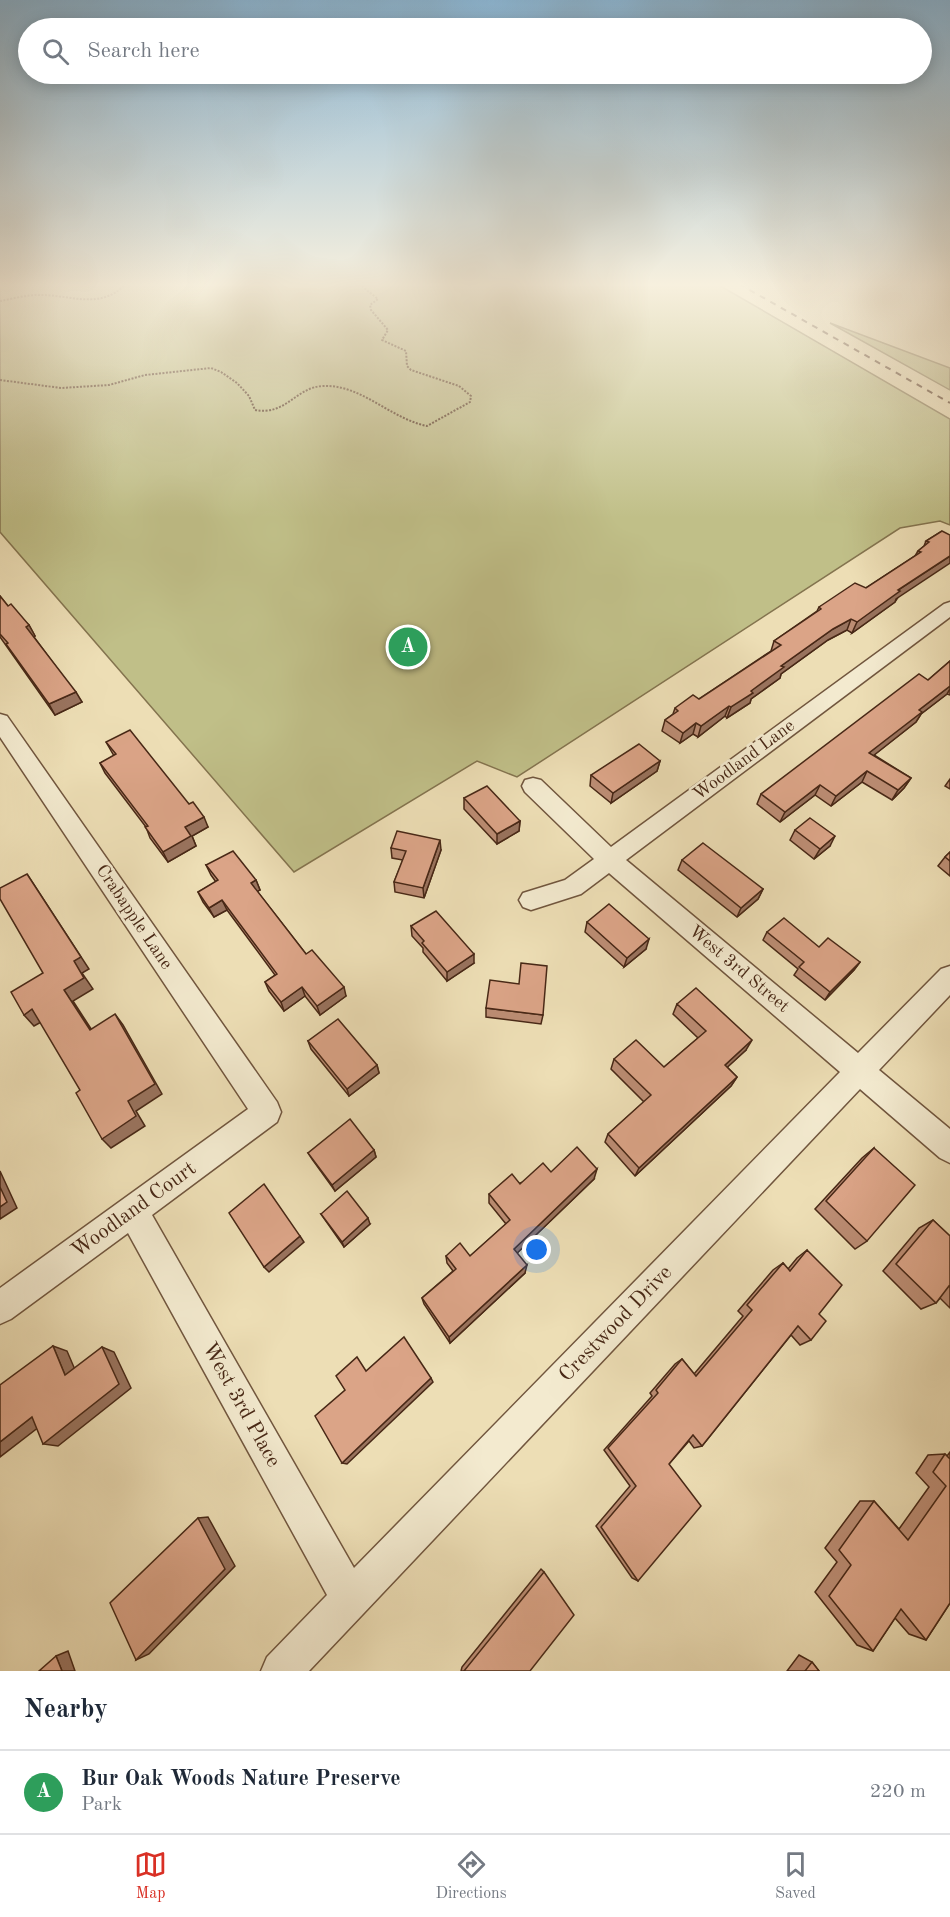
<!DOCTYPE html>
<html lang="en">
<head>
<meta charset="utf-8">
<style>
	:root { --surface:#fff; --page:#f2f2f3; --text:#1f2937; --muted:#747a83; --line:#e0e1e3; --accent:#d93025 }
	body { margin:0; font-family:"Old Standard TT",serif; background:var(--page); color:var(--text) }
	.you { position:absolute; left:537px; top:1250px; width:21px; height:21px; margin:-15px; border:4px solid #fff; border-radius:50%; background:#1a73e8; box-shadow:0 0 0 9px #1a73e833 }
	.badge { display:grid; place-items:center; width:39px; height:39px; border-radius:50%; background:var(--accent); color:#fff; font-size:20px; font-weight:700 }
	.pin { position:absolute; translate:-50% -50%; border:3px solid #fff; box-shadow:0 2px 6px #0006 }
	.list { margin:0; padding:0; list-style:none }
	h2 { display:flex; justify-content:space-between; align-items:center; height:78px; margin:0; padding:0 24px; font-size:26px }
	h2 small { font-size:20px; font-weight:400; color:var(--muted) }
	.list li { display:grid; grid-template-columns:39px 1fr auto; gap:18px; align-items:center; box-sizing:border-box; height:84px; padding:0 24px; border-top:2px solid var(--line) }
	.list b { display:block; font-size:22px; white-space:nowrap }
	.list p { margin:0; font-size:20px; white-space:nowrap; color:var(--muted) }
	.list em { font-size:20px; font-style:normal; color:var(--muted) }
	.icon { flex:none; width:33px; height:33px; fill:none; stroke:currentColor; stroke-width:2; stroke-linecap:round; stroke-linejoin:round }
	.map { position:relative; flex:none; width:950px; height:1671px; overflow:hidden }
	.search { position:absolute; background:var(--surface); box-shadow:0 3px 15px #0003; left:18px; right:18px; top:18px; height:66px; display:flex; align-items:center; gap:15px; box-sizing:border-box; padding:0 21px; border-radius:33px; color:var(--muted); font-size:22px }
	.sheet { height:162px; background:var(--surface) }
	nav { display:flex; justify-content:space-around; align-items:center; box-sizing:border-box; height:84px; border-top:2px solid var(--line); background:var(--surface); font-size:16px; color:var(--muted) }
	nav a { display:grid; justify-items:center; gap:3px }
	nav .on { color:var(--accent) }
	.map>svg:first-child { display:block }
	.green { fill:#c0bf88; stroke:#84744f; stroke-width:1.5 }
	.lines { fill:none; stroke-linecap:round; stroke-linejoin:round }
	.minor-casing { stroke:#71563e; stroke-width:3 }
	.path { stroke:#482816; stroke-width:2; stroke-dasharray:2 1.5; stroke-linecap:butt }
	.minor { fill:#f3eacf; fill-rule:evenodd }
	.rail { stroke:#482816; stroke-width:2; stroke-dasharray:6 6; stroke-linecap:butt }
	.wall { fill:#bc8d74; stroke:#482816; stroke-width:1.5 }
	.shaded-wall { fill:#99735e; stroke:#482816; stroke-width:1.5 }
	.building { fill:#dba487; stroke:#482816; stroke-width:1.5 }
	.labels { text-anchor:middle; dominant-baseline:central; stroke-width:5; stroke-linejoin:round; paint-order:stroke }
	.street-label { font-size:18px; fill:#482816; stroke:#f3eacf }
	.near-street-label { font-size:21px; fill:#482816; stroke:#f3eacf }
</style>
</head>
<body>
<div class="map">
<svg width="950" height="1671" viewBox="0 0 950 1671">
	<rect width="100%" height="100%" fill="#eddeb5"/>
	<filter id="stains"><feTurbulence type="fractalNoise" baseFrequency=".00333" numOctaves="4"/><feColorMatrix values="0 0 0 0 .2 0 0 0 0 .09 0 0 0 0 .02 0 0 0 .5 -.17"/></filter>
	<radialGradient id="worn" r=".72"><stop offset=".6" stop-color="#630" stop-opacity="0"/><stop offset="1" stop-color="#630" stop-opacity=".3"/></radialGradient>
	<g class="green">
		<polygon points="0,284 717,284 950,419 950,525 940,521 900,528 517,777 477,761 294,872 0,532"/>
		<polygon points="830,323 950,368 950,390"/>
	</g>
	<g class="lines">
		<g class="minor-casing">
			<polygon id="minor" points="950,602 950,617 626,860 858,1053 941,969 950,966 950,995 879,1070 950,1129 950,1163 940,1158 860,1089 309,1671 261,1671 267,1657 327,1595 128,1233 11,1319 0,1324 0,1288 248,1109 0,737 0,714 7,716 277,1102 281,1112 277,1122 152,1215 354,1568 840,1072 609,873 581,894 531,910 523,907 519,900 523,893 565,880 594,859 525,792 522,786 525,780 533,778 541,780 611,847 944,604"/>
		</g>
		<g class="path">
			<path d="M 0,301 C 12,299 25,295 37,295 C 70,294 99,311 126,284"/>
			<path d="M 0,380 L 61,388 L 109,385 L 145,375 L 211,368 L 221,372 L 237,383 L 249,396 L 255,410 C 286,416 296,387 323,386 C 361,384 391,419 427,426 L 470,402 L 471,396 L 459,386 L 411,370 L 407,366 L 406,351 L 382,340 L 388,330 L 371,310 L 370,305 L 378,299 L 359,284"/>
		</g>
		<use href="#minor" class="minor"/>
		<polyline class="rail" points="739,284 950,403"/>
	</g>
	<g class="wall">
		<polygon points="942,531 895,602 852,633 847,630 828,640 781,674 780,678 751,699 750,703 727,718 725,716 698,737 693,734 680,743 662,731 665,720 673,714 675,708 699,699 771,651 774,641 817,611 819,607 866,588 915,556 918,551 924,546 926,541"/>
		<polygon points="0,596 8,606 29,625 35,636 34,637 82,702 55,715 0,637"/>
		<polygon points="950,661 950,695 947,694 921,714 916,722 874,755 911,778 904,788 892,800 862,782 831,806 815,795 780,822 757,804 761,794 928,680"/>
		<polygon points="106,742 189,804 208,827 192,836 196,846 168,862 150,838 146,827 105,773 100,763 114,756"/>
		<polygon points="660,761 657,771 611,803 590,786 591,775"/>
		<polygon points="950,779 950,789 945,786"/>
		<polygon points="464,798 520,821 519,831 497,844 464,809"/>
		<polygon points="795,830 830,846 814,859 790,840"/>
		<polygon points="391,848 441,850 424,898 395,892 394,882 403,860 392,858"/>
		<polygon points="950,852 950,876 938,866 945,857"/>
		<polygon points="682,860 763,889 758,899 737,917 678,870"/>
		<polygon points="206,865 256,880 260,890 257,891 306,954 346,996 320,1015 305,996 284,1011 269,991 265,982 275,975 227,910 214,917 203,902 198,892 216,882 211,875"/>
		<polygon points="587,922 646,949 624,967 585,932"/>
		<polygon points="411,926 474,963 447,981 423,952 423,948 412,936"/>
		<polygon points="767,932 819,947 860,962 854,970 825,1000 794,975 798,969 763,940"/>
		<polygon points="677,1004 746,1050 727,1067 737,1077 731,1086 635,1176 605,1142 608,1134 644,1102 611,1069 614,1059 664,1067 698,1038 673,1014"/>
		<polygon points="486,1008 543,1015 541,1024 486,1017"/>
		<polygon points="308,1041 377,1065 379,1073 349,1096 311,1049"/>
		<polygon points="874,1148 867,1241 855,1249 815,1209 862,1158"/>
		<polygon points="374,1150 376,1157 335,1191 312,1159 308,1153"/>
		<polygon points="551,1172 594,1179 517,1253 525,1273 450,1343 424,1304 422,1298 453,1271 447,1263 446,1256 470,1256 506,1224 489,1203 489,1194"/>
		<polygon points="321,1214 370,1224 344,1247"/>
		<polygon points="933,1220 950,1236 950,1308 940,1298 936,1303 921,1309 883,1271 919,1228"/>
		<polygon points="807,1250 819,1314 811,1340 800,1345 791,1335 702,1446 694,1448 689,1441 669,1464 638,1581 632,1578 596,1526 630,1486 604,1450 652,1396 650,1393 675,1364 682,1359 694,1374 743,1316 738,1311 773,1270 783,1263 788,1269 797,1258"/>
		<polygon points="950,1452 950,1603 926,1640 909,1634 895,1618 873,1651 857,1645 815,1592 837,1562 825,1548 860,1501 874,1501 899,1529 929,1487 916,1473 928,1455 945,1454 947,1456"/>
		<polygon points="541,1569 544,1572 530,1671 461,1671 462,1667"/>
		<polygon points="799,1655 812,1662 819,1671 787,1671"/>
	</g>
	<g class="shaded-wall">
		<polygon points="950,556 950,563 896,599 895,602 852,633 857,622 898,590"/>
		<polygon points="851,619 847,630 828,640 781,674 780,678 751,699 750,703 727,718 731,707 781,666 833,629"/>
		<polygon points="29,625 35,636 31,638 26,627"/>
		<polygon points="950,686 950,689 947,694 921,714 916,722 864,763 869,753 919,710"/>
		<polygon points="76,692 82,702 55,715 49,704"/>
		<polygon points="729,706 725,716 698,737 701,726"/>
		<polygon points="696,723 693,734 680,743 683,733"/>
		<polygon points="660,761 657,771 611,803 613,793"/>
		<polygon points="867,771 862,782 831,806 836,796"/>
		<polygon points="911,778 904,788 892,800 898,790"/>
		<polygon points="820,785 815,795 780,822 785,812"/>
		<polygon points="204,817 208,827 192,836 196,846 168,862 163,852 185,827"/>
		<polygon points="520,821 519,831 497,844 497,834"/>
		<polygon points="835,836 830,846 814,859 820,849"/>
		<polygon points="440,840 441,850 424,898 423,888"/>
		<polygon points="27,874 89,969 82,973 93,989 73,1001 99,1041 90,1030 64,990 74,961"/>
		<polygon points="256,880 260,890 255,893 251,883"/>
		<polygon points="763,889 758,899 737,917 741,908"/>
		<polygon points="222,900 227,910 214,917 209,908"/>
		<polygon points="649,939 646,949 624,967 627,958"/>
		<polygon points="474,954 474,963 447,981 447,972"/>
		<polygon points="860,962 854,970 825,1000 830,992"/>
		<polygon points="302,987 305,996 284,1011 281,1002"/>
		<polygon points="344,987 346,996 320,1015 317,1006"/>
		<polygon points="32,1009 43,1021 34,1026 24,1015"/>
		<polygon points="115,1014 123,1025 162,1094 136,1111 145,1126 111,1148 102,1139 128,1101"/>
		<polygon points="752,1040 746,1050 719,1075 725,1065"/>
		<polygon points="377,1065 379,1073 349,1096 347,1089"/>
		<polygon points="737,1077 731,1086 635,1176 639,1168"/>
		<polygon points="374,1150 376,1157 335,1191 332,1185"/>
		<polygon points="597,1169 594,1179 513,1257 514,1249"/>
		<polygon points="0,1171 17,1208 0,1219"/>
		<polygon points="368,1218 370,1224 344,1247 342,1242"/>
		<polygon points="300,1236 304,1242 269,1272 264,1267"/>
		<polygon points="527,1265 525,1273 450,1343 449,1337"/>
		<polygon points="53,1346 67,1351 79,1379 65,1375"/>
		<polygon points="102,1347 114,1352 131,1388 58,1446 43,1444"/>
		<polygon points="431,1378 433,1382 347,1464 342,1463"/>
		<polygon points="32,1417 48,1420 0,1457 0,1442"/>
		<polygon points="208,1517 235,1566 149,1654 136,1660 198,1518"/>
		<polygon points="68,1651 75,1671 62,1671 56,1656"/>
	</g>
	<g class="building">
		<polygon points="942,531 950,535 950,556 898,590 900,591 857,622 851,619 833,629 781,666 784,667 751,691 753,693 731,707 729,706 701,726 696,723 683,733 665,720 678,711 675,708 693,695 699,699 781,645 774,641 821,609 819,607 855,583 866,588 921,552 918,551 929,542 926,541"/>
		<polygon points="0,596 8,606 11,604 29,625 26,627 76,692 49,704 6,644 8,643 0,634"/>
		<polygon points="950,661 950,686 919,710 922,712 869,753 911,778 898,790 867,771 836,796 820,785 785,812 761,794 919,674 928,680"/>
		<polygon points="130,730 189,804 193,802 204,817 185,827 191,836 163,852 145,827 148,826 100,763 116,754 106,742"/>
		<polygon points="639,744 660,761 613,793 591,775"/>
		<polygon points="487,786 520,821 497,834 464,798"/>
		<polygon points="810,818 835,836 820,849 795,830"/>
		<polygon points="397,831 440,840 423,888 394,882 406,851 391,848"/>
		<polygon points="703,843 763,889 741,908 682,860"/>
		<polygon points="233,851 256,880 251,883 306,954 312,950 344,987 317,1006 302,987 281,1002 265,982 277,974 222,900 209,908 198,892 218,880 206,865"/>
		<polygon points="950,852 950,861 945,857"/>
		<polygon points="27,874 81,957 74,961 84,978 64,990 90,1030 115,1014 155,1084 128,1101 136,1116 102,1139 76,1093 80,1090 32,1009 24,1015 11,992 43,973 0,899 0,888"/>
		<polygon points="609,904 649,939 627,958 587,922"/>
		<polygon points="436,911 474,954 447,972 422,943 424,941 411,926"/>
		<polygon points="784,918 819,947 828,938 860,962 830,992 799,967 804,962 767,932"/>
		<polygon points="521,963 547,966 543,1015 486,1008 490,980 519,984"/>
		<polygon points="696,988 752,1040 725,1065 737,1077 639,1168 608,1134 651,1095 614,1059 636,1040 664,1067 706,1031 677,1004"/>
		<polygon points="338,1019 377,1065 347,1089 308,1041"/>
		<polygon points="350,1119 374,1150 332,1185 308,1153"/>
		<polygon points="577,1147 597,1169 514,1249 527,1265 449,1337 422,1298 456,1269 446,1256 460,1243 470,1256 510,1220 489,1194 512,1174 520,1184 543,1163 551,1172"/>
		<polygon points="874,1148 915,1185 867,1241 826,1201"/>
		<polygon points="264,1184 300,1236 264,1267 229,1213"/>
		<polygon points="0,1187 7,1202 0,1207"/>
		<polygon points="347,1191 368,1218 342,1242 321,1214"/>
		<polygon points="933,1220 950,1236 950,1287 949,1286 936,1303 896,1264"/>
		<polygon points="807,1250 842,1285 819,1314 826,1321 811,1340 798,1326 702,1446 693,1435 669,1464 701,1506 638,1581 601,1527 636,1486 608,1448 658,1393 656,1390 682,1359 696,1376 752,1310 747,1305 783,1263 790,1271"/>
		<polygon points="404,1337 431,1378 342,1463 315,1416 345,1390 336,1376 357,1357 366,1371"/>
		<polygon points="53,1346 65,1375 102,1347 119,1384 43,1444 32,1417 0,1442 0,1385"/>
		<polygon points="945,1454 950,1459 950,1603 926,1640 901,1609 873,1651 829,1596 851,1565 839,1550 874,1501 908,1540 946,1486 933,1472"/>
		<polygon points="198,1518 225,1569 136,1660 110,1603"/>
		<polygon points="544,1572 574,1615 530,1671 464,1671"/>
		<polygon points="56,1656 62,1671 39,1671"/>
		<polygon points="812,1662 819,1671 805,1671"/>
	</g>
	<linearGradient id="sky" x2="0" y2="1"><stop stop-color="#8ab6d5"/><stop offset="0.55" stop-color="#f7f0de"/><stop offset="1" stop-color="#f7f0de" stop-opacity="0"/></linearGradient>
	<rect width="950" height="518" fill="url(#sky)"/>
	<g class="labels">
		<g class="street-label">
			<text transform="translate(744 760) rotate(-37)">Woodland Lane</text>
			<text transform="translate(134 917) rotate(56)">Crabapple Lane</text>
			<text transform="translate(739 969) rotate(40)">West 3rd Street</text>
		</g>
		<g class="near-street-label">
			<text transform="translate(134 1210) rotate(-36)">Woodland Court</text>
			<text transform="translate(616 1324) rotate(-46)">Crestwood Drive</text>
			<text transform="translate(241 1405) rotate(61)">West 3rd Place</text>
		</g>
	</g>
	<rect width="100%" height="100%" filter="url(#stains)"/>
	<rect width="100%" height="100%" fill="url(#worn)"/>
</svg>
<div class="you"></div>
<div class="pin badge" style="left:408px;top:647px;background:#2e9e5b">A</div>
<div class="search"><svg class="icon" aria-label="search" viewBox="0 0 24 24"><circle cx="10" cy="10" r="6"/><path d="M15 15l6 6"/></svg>Search here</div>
</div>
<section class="sheet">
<h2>Nearby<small></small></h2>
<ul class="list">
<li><span class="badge" style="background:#2e9e5b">A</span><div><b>Bur Oak Woods Nature Preserve</b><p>Park</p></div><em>220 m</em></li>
</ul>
</section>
<nav>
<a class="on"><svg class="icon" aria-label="map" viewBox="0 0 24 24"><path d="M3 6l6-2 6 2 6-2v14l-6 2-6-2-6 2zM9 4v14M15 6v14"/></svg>Map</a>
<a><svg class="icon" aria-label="directions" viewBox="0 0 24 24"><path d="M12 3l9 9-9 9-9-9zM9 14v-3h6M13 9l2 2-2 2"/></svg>Directions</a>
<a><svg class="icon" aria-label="saved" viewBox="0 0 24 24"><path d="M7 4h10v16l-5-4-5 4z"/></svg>Saved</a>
</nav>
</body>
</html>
